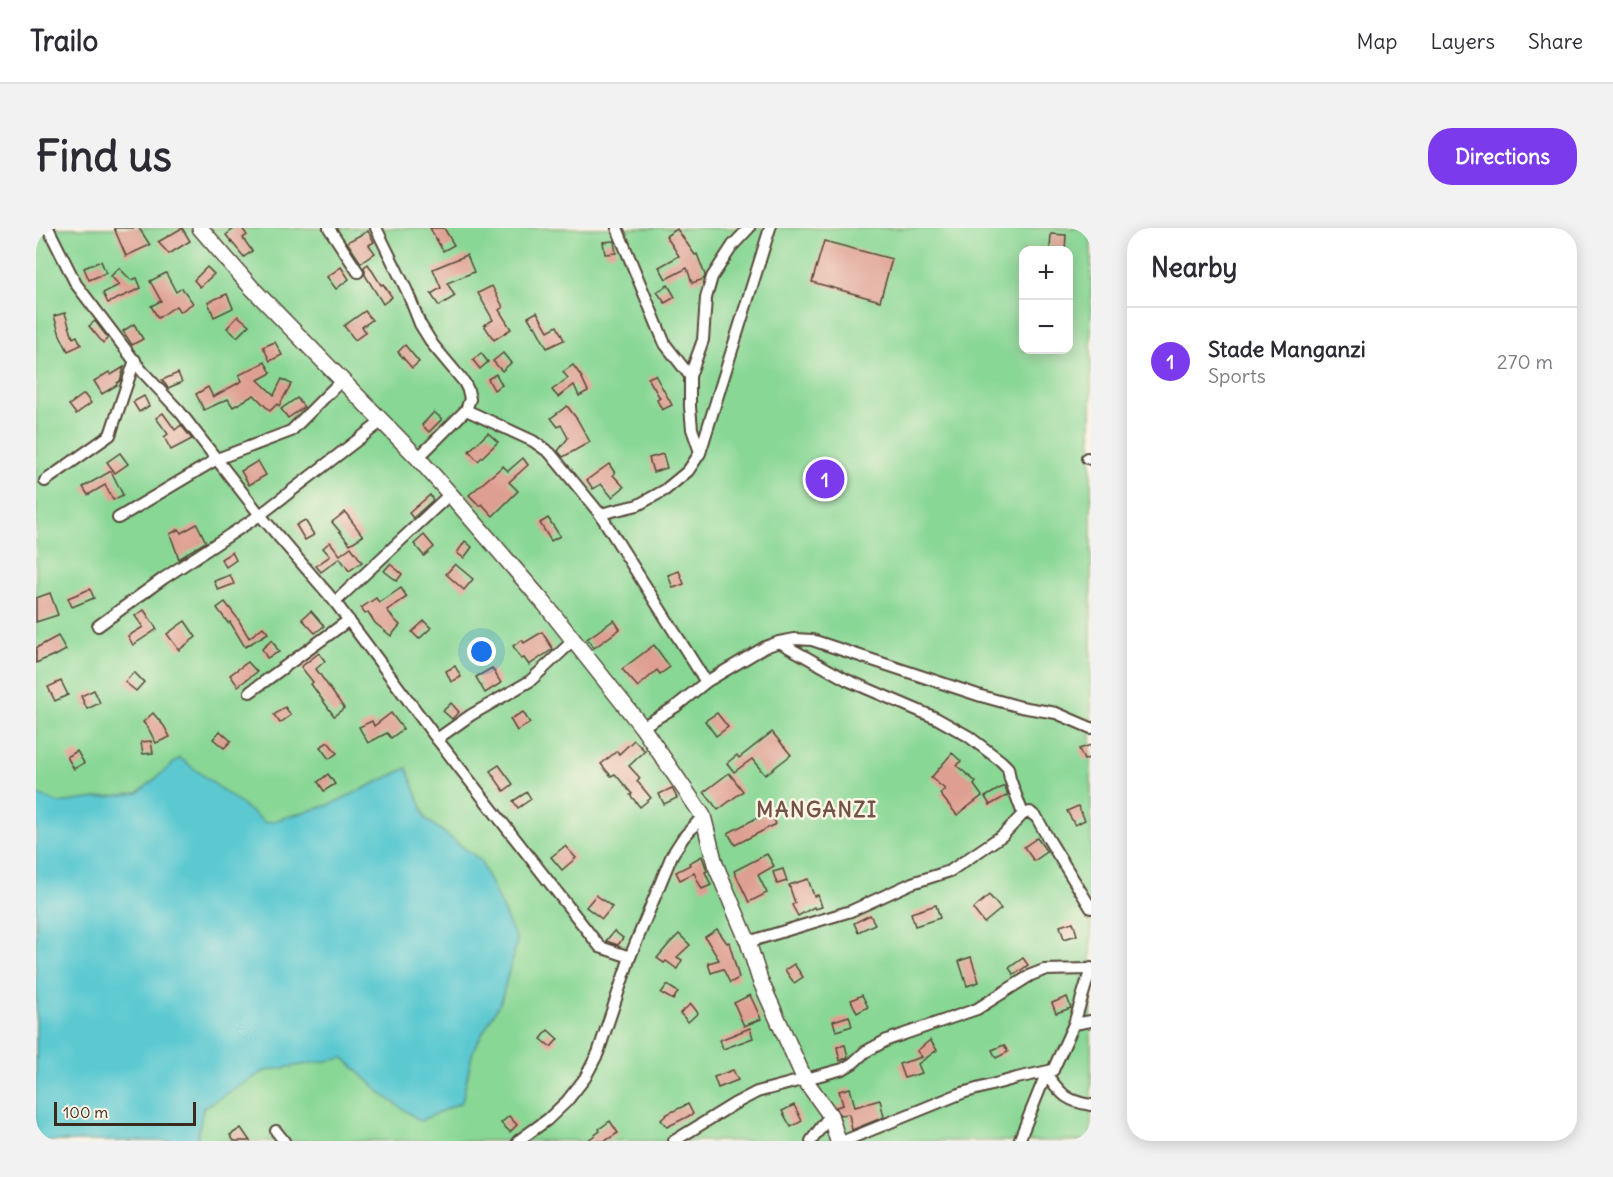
<!DOCTYPE html>
<html lang="en">
<head>
<meta charset="utf-8">
<style>
	:root { --surface:#fff; --page:#f2f2f3; --text:#2b2b33; --muted:#7c7c81; --line:#e1e1e2; --accent:#7c3aed }
	body { margin:0; font-family:Delius,sans-serif; background:var(--page); color:var(--text) }
	.controls { position:absolute; right:18px; top:18px; display:grid; overflow:hidden; border-radius:12px; box-shadow:0 3px 15px #0003 }
	.controls button { width:54px; height:54px; display:grid; place-items:center; padding:0; border:0; border-bottom:2px solid var(--line); background:var(--surface); color:var(--text); font:30px sans-serif }
	.scale { position:absolute; left:18px; bottom:15px; width:142px; box-sizing:border-box; padding-left:6px; border:3px solid #3b2a1e; border-top:0; font-size:16px; line-height:21px; white-space:nowrap; color:#3b2a1e; -webkit-text-stroke:4px #fcf5e5; paint-order:stroke }
	.you { position:absolute; left:446px; top:424px; width:21px; height:21px; margin:-15px; border:4px solid #fff; border-radius:50%; background:#1a73e8; box-shadow:0 0 0 9px #1a73e833 }
	.badge { display:grid; place-items:center; width:39px; height:39px; border-radius:50%; background:var(--accent); color:#fff; font-size:20px; font-weight:700 }
	.pin { position:absolute; translate:-50% -50%; border:3px solid #fff; box-shadow:0 2px 6px #0006 }
	.list { margin:0; padding:0; list-style:none }
	h2 { display:flex; justify-content:space-between; align-items:center; height:78px; margin:0; padding:0 24px; font-size:26px }
	h2 small { font-size:20px; font-weight:400; color:var(--muted) }
	.list li { display:grid; grid-template-columns:39px 1fr auto; gap:18px; align-items:center; box-sizing:border-box; height:108px; padding:0 24px; border-top:2px solid var(--line) }
	.list b { display:block; font-size:22px; white-space:nowrap }
	.list p { margin:0; font-size:20px; white-space:nowrap; color:var(--muted) }
	.list em { font-size:20px; font-style:normal; color:var(--muted) }
	.map { position:relative; flex:none; width:1055px; height:913px; overflow:hidden; border-radius:24px }
	header { display:flex; align-items:center; gap:36px; box-sizing:border-box; height:84px; padding:0 30px; background:var(--surface); border-bottom:2px solid var(--line) }
	header strong { font-size:28px }
	nav { display:flex; gap:33px; margin-inline-start:auto; font-size:21px }
	.intro { display:flex; align-items:center; justify-content:space-between; box-sizing:border-box; height:144px; padding:0 36px }
	h1 { margin:0; font-size:42px }
	.button { padding:15px 27px; border-radius:24px; background:var(--accent); color:#fff; font-size:21px; font-weight:700 }
	main { display:flex; gap:36px; padding:0 36px }
	aside { flex:1; background:var(--surface); border-radius:24px; box-shadow:0 3px 15px #0003 }
	.map>svg:first-child { display:block }
	.green { fill:#88d795; stroke:#62805a; stroke-width:1.5; fill-rule:evenodd }
	.water { fill:#5cc9d1; stroke:#4c7a78; stroke-width:1.5 }
	.building { fill:#de9f92 }
	.lines { fill:none; stroke-linecap:round; stroke-linejoin:round }
	.street-casing { stroke:#564638; stroke-width:14 }
	.secondary-casing { stroke:#564638; stroke-width:18 }
	.street { stroke:#fff; stroke-width:10 }
	.secondary { stroke:#fff; stroke-width:15 }
	.labels { text-anchor:middle; dominant-baseline:central; stroke-width:5; stroke-linejoin:round; paint-order:stroke }
	.district-label { font-size:21px; font-weight:bold; letter-spacing:1.5px; fill:#745347; stroke:#fcf5e5 }
</style>
</head>
<body>
<header>
<strong>Trailo</strong>
<nav><a>Map</a><a>Layers</a><a>Share</a></nav>
</header>
<div class="intro"><h1>Find us</h1><a class="button">Directions</a></div>
<main>
<div class="map">
<svg width="1055" height="913" viewBox="0 0 1055 913">
	<rect width="100%" height="100%" fill="#fcf5e5"/>
	<filter id="ink" filterUnits="userSpaceOnUse"><feTurbulence type="fractalNoise" baseFrequency=".0167" numOctaves="2"/><feDisplacementMap in="SourceGraphic" scale="12" xChannelSelector="R" yChannelSelector="G"/><feConvolveMatrix kernelMatrix="1 2 1 2 8 2 1 2 1" color-interpolation-filters="sRGB"/></filter>
	<filter id="wash" filterUnits="userSpaceOnUse"><feTurbulence type="fractalNoise" baseFrequency=".008" numOctaves="4" result="noise"/><feDisplacementMap in="SourceGraphic" scale="24" xChannelSelector="R" yChannelSelector="G"/><feGaussianBlur stdDeviation="1.35" result="paint"/><feColorMatrix in="noise" values="0 0 0 0 0 0 0 0 0 0 0 0 0 0 0 0 0 1.4 0 .05"/><feComposite in="paint" operator="in"/></filter>
	<g filter="url(#wash)">
		<rect width="100%" height="100%" fill="#f1e8cd"/>
		<path class="green" d="M 0,0 L 1055,0 L 1055,913 L 0,913 ZM 987,22 L 1032,22 L 1032,122 L 987,122 Z"/>
		<polygon class="water" points="144,530 230,595 293,577 371,540 390,591 444,632 481,713 465,773 437,822 426,874 384,893 347,867 308,830 229,843 167,880 161,913 0,913 0,566 22,575 102,565"/>
		<g id="blocks">
			<g class="building">
				<polygon points="78,0 103,0 114,17 90,28"/>
				<polygon points="146,0 154,13 133,26 122,14"/>
				<polygon points="199,0 206,0 211,7 207,10 216,23 208,29 190,7"/>
				<polygon points="394,0 408,0 418,17 407,23"/>
				<polygon points="641,1 659,27 661,26 669,47 668,51 656,55 651,40 630,51 623,39 643,28 630,8"/>
				<polygon points="332,3 338,14 333,17 339,25 325,35 311,14"/>
				<polygon points="1015,6 1030,7 1029,22 1014,21"/>
				<polygon points="578,13 580,25 569,26 567,14"/>
				<polygon points="788,13 856,31 844,73 776,54"/>
				<polygon points="431,27 438,44 411,55 419,68 403,78 395,66 405,60 397,41"/>
				<polygon points="65,33 70,45 53,52 48,40"/>
				<polygon points="332,36 345,57 347,56 356,69 347,76 329,47 329,43 328,39"/>
				<polygon points="171,39 178,46 164,59 158,52"/>
				<polygon points="305,39 313,51 300,61 291,49"/>
				<polygon points="83,40 95,52 101,50 105,60 72,75 67,65 83,57 75,48"/>
				<polygon points="130,45 140,64 146,60 157,75 144,84 140,78 122,90 115,78 125,73 114,53"/>
				<polygon points="632,57 639,69 629,75 621,64"/>
				<polygon points="456,58 467,79 463,82 475,101 458,112 448,97 457,92 442,65"/>
				<polygon points="191,66 197,80 178,89 172,74"/>
				<polygon points="329,83 336,92 326,99 330,104 319,112 308,98"/>
				<polygon points="501,84 512,103 521,98 528,112 511,120 499,98 498,99 492,89"/>
				<polygon points="29,85 37,110 41,108 45,117 32,123 24,107 18,88"/>
				<polygon points="202,88 213,97 201,109 191,100"/>
				<polygon points="59,93 72,110 67,115 53,98"/>
				<polygon points="98,96 107,111 96,117 87,103"/>
				<polygon points="239,114 246,127 234,133 227,119"/>
				<polygon points="369,117 383,134 376,140 362,124"/>
				<polygon points="445,125 452,134 444,141 437,132"/>
				<polygon points="467,125 475,135 466,143 457,133"/>
				<polygon points="229,134 235,145 222,152 238,167 246,151 255,156 243,178 241,176 234,183 218,167 197,179 192,171 168,182 160,166 172,159 177,169 206,153 203,147"/>
				<polygon points="537,137 545,148 552,163 543,168 538,157 522,169 516,162 532,150 527,144"/>
				<polygon points="88,139 84,153 81,155 81,157 66,166 58,153 73,144 75,147"/>
				<polygon points="142,145 146,154 132,160 126,152"/>
				<polygon points="460,146 466,157 458,162 452,151"/>
				<polygon points="619,147 636,177 626,182 621,172 624,170 612,150"/>
				<polygon points="48,166 55,175 40,186 33,177"/>
				<polygon points="108,168 113,178 103,184 97,174"/>
				<polygon points="261,170 268,179 252,190 245,181"/>
				<polygon points="531,178 541,191 554,214 527,229 522,223 532,210 525,197 522,199 515,190"/>
				<polygon points="398,184 406,191 393,204 386,197"/>
				<polygon points="127,185 139,202 145,197 156,211 135,222 128,209 132,206 120,190"/>
				<polygon points="452,205 462,214 442,233 433,223"/>
				<polygon points="84,225 92,236 79,245 71,234"/>
				<polygon points="627,226 631,240 617,244 613,230"/>
				<polygon points="487,230 492,237 473,254 482,263 457,288 446,276 444,278 433,267 467,238 472,243"/>
				<polygon points="222,233 230,247 213,257 205,243"/>
				<polygon points="573,236 579,245 577,247 588,259 576,269 565,256 557,261 551,252"/>
				<polygon points="75,243 87,267 77,272 69,257 52,267 47,259"/>
				<polygon points="394,267 397,272 377,290 373,285"/>
				<polygon points="309,284 327,308 314,316 296,294"/>
				<polygon points="512,290 524,308 515,313 504,295"/>
				<polygon points="269,292 278,307 269,312 260,297"/>
				<polygon points="161,296 170,314 151,325 151,326 143,331 134,306 143,301 145,305"/>
				<polygon points="388,307 398,319 388,328 378,316"/>
				<polygon points="429,313 436,319 428,330 421,325"/>
				<polygon points="294,314 304,327 315,319 326,334 313,343 304,330 285,344 280,338 294,328 287,320"/>
				<polygon points="196,324 200,332 190,339 185,331"/>
				<polygon points="354,336 366,346 361,353 348,343"/>
				<polygon points="419,336 437,351 428,362 410,346"/>
				<polygon points="643,343 648,356 637,360 632,347"/>
				<polygon points="194,347 198,356 182,362 178,353"/>
				<polygon points="365,360 371,369 351,382 358,391 364,397 355,408 339,395 332,384 329,386 325,380 340,370 343,375"/>
				<polygon points="54,361 58,370 36,379 32,370"/>
				<polygon points="14,365 22,387 0,394 0,370"/>
				<polygon points="189,374 202,391 213,410 227,399 232,405 209,419 194,394 192,395 181,380"/>
				<polygon points="108,382 121,401 97,417 92,408 107,399 99,388"/>
				<polygon points="275,383 288,398 279,405 266,391"/>
				<polygon points="578,392 584,401 558,420 551,411"/>
				<polygon points="149,393 160,409 143,422 131,406"/>
				<polygon points="388,393 395,400 383,411 376,404"/>
				<polygon points="506,404 517,421 493,437 488,430 485,431 477,418 486,412 488,415"/>
				<polygon points="22,408 30,422 19,428 18,427 0,435 0,420"/>
				<polygon points="236,412 243,424 231,430 226,421"/>
				<polygon points="618,417 634,439 624,446 621,442 602,459 586,441"/>
				<polygon points="283,425 289,433 280,441 308,480 298,488 275,456 277,454 265,439"/>
				<polygon points="212,434 221,444 202,458 194,447"/>
				<polygon points="419,438 425,449 415,454 410,443"/>
				<polygon points="456,440 465,455 449,465 440,449"/>
				<polygon points="98,444 108,454 100,463 89,454"/>
				<polygon points="25,453 32,467 19,473 12,459"/>
				<polygon points="58,462 64,475 51,481 45,468"/>
				<polygon points="415,475 423,484 416,491 407,483"/>
				<polygon points="249,479 255,487 244,495 238,487"/>
				<polygon points="487,484 494,495 481,503 474,491"/>
				<polygon points="117,485 128,498 134,509 120,515 112,500 107,494"/>
				<polygon points="355,485 367,501 355,510 351,505 332,515 323,499 336,493 338,498"/>
				<polygon points="681,485 692,499 680,508 669,493"/>
				<polygon points="184,503 195,513 188,520 177,511"/>
				<polygon points="736,504 755,527 729,547 716,531 698,544 691,535 701,527 703,530"/>
				<polygon points="598,512 609,523 593,538 604,550 601,553 615,570 604,579 594,567 596,566 579,546 575,548 565,536 581,523 583,526"/>
				<polygon points="115,513 117,525 107,526 105,514"/>
				<polygon points="292,514 301,525 293,531 284,519"/>
				<polygon points="1055,517 1055,529 1048,532 1043,521"/>
				<polygon points="41,523 48,535 38,541 31,529"/>
				<polygon points="916,525 925,533 921,538 940,554 938,557 946,568 921,587 904,566 909,561 895,550"/>
				<polygon points="463,537 477,556 468,563 454,543"/>
				<polygon points="693,545 707,563 682,582 668,564"/>
				<polygon points="292,546 299,556 288,563 282,554"/>
				<polygon points="968,558 972,567 954,577 949,569"/>
				<polygon points="636,560 641,570 628,576 623,566"/>
				<polygon points="491,564 495,571 482,580 477,573"/>
				<polygon points="1042,578 1049,592 1039,597 1031,583"/>
				<polygon points="734,583 740,596 699,617 692,605"/>
				<polygon points="1001,610 1011,624 998,633 988,619"/>
				<polygon points="529,618 540,630 526,642 515,629"/>
				<polygon points="731,626 738,638 722,647 731,665 713,674 698,643"/>
				<polygon points="666,628 671,643 669,644 675,657 666,661 658,645 644,652 640,644 654,637 653,635"/>
				<polygon points="747,641 751,653 741,656 737,644"/>
				<polygon points="772,651 778,668 782,667 786,679 779,681 778,679 762,688 756,677 759,675 753,657"/>
				<polygon points="560,667 576,679 566,691 550,679"/>
				<polygon points="953,667 965,681 948,695 937,681"/>
				<polygon points="900,677 904,690 879,698 875,685"/>
				<polygon points="834,687 839,696 822,704 818,695"/>
				<polygon points="1037,694 1041,707 1028,711 1024,698"/>
				<polygon points="681,701 691,715 693,714 703,750 694,755 687,741 675,745 672,735 683,732 669,709"/>
				<polygon points="578,703 587,710 582,717 570,713"/>
				<polygon points="643,706 654,717 641,729 646,732 641,741 630,733 628,735 621,730 633,716"/>
				<polygon points="935,729 943,754 931,758 923,733"/>
				<polygon points="987,730 992,737 978,747 973,740"/>
				<polygon points="758,736 767,749 758,755 749,742"/>
				<polygon points="631,757 642,764 637,772 625,765"/>
				<polygon points="714,767 725,791 708,798 698,775"/>
				<polygon points="826,767 832,779 821,785 815,772"/>
				<polygon points="1031,769 1035,780 1020,785 1016,775"/>
				<polygon points="655,776 662,785 652,794 644,785"/>
				<polygon points="813,788 816,798 800,803 797,793"/>
				<polygon points="714,800 717,810 687,821 684,812"/>
				<polygon points="512,802 522,811 515,819 505,811"/>
				<polygon points="894,812 901,822 882,836 886,845 868,850 863,836 886,829 881,823"/>
				<polygon points="809,817 812,829 804,833 801,819"/>
				<polygon points="968,817 972,824 960,830 956,822"/>
				<polygon points="697,842 702,852 682,860 678,849"/>
				<polygon points="814,860 819,879 844,872 848,889 816,902 813,886 804,887 800,879 807,877 803,863"/>
				<polygon points="652,876 657,886 631,899 625,892 631,886"/>
				<polygon points="758,877 766,893 755,899 746,883"/>
				<polygon points="473,888 481,897 474,904 465,895"/>
				<polygon points="574,893 582,905 569,913 551,913 564,903 563,901"/>
				<polygon points="205,900 214,913 198,913 194,907"/>
			</g>
		</g>
	</g>
	<g filter="url(#ink)">
		<use href="#blocks" fill-opacity="0" stroke="#564638" stroke-width="1.5"/>
		<g class="lines">
			<g class="street-casing">
				<g id="street">
					<polyline points="12,0 40,56 106,143 144,184 224,287 299,374 401,511 564,719 594,729"/>
					<polyline points="293,0 322,44"/>
					<polyline points="340,0 371,63 384,96 397,117 428,154 432,162 434,171 430,182"/>
					<polyline points="581,0 629,116 654,148 654,179 656,201 664,224"/>
					<polyline points="0,1 1,0"/>
					<polyline points="654,148 667,112 670,70 676,49 697,17 713,0"/>
					<polyline points="382,230 430,182 497,213 514,225 564,286 670,454"/>
					<polyline points="1051,230 1055,231"/>
					<polyline points="9,253 74,207 99,132"/>
					<polyline points="564,286 602,277 629,262 652,243 664,225 734,0"/>
					<polyline points="82,290 181,231 255,203 306,152"/>
					<polyline points="299,374 414,266"/>
					<polyline points="62,398 128,350 224,287 345,194"/>
					<polyline points="743,414 811,452 900,490 932,508 965,533 972,540 974,551 987,586 994,584 1001,590 1013,612 1055,680"/>
					<polyline points="214,464 313,392"/>
					<polyline points="606,499 639,479 670,454 729,419 743,414 759,411 776,412 945,468 985,479 1020,485 1055,500"/>
					<polyline points="401,511 435,487 494,453 538,412"/>
					<polyline points="712,714 815,683 876,655 914,643 967,607 987,586"/>
					<polyline points="1038,796 1055,793"/>
					<path d="M 1010,846 C 1026,866 1029,873 1055,877"/>
					<polyline points="240,903 248,913"/>
					<polyline points="482,913 511,892 531,873 549,850 562,825 594,729 636,627 647,610 667,588"/>
					<polyline points="638,913 698,876 721,864 807,841 817,835 829,824 851,812 941,781 995,747 1008,742 1054,741"/>
					<polyline points="775,913 794,887"/>
					<polyline points="808,913 926,865 981,850 1017,842"/>
					<polyline points="983,913 1010,846 1017,842 1038,796 1055,740"/>
				</g>
			</g>
			<g class="secondary-casing">
				<polyline id="secondary" points="164,0 215,59 382,230 414,266 508,375 606,499 667,588 679,636 712,714 724,752 769,852 794,887 802,913"/>
			</g>
			<use href="#street" class="street"/>
			<use href="#secondary" class="secondary"/>
		</g>
	</g>
	<g class="labels">
		<g class="district-label">
			<text x="781" y="581">MANGANZI</text>
		</g>
	</g>
</svg>
<div class="controls">
<button>+</button>
<button>−</button>
</div>
<div class="scale">100 m</div>
<div class="you"></div>
<div class="pin badge" style="left:789px;top:251px">1</div>
</div>
<aside>
<h2>Nearby<small></small></h2>
<ul class="list">
<li><span class="badge">1</span><div><b>Stade Manganzi</b><p>Sports</p></div><em>270 m</em></li>
</ul>
</aside>
</main>
</body>
</html>
